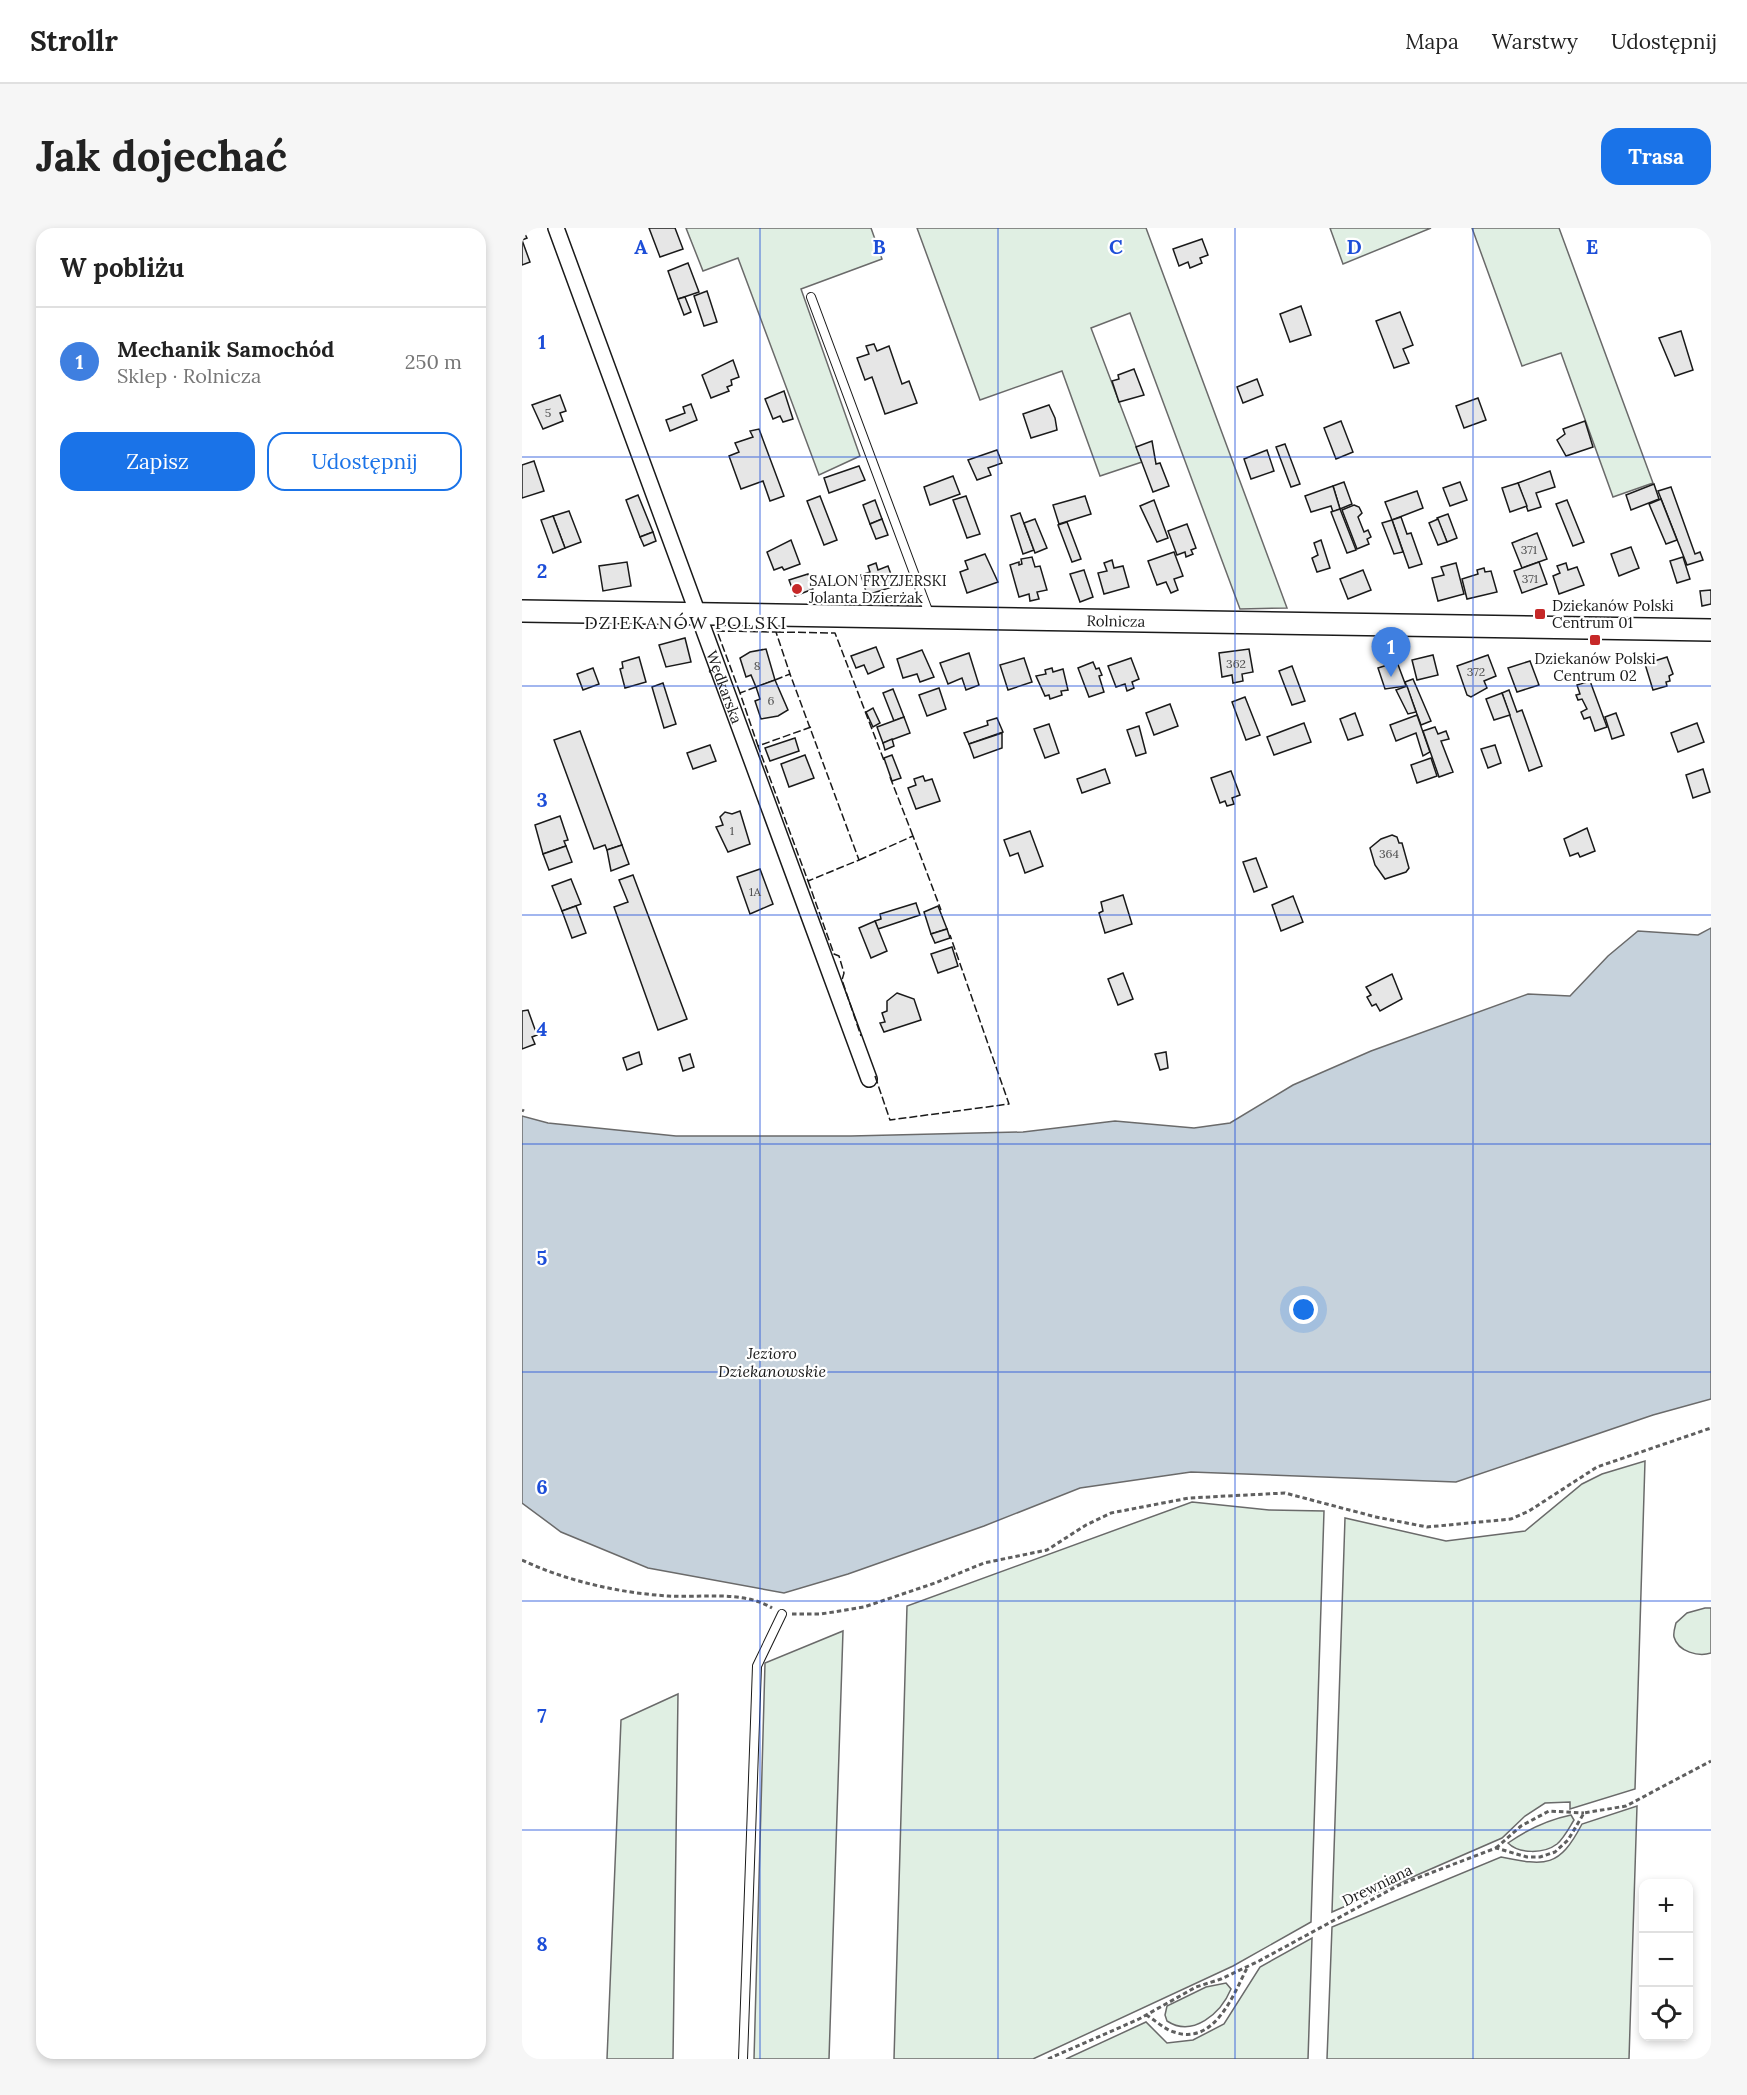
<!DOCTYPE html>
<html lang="pl">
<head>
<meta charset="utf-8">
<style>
	:root { --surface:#fff; --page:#f6f6f6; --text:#222; --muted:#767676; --line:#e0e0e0; --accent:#1a73e8 }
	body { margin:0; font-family:Lora,serif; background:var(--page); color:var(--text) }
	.controls { position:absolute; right:18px; bottom:18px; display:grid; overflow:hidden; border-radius:12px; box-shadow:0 3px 9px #0003 }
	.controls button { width:54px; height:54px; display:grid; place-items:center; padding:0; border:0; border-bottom:2px solid var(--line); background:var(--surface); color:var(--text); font:30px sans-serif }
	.you { position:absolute; left:782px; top:1082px; width:21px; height:21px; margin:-15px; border:4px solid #fff; border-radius:50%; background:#1a73e8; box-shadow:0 0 0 9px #1a73e833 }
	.badge { display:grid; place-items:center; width:39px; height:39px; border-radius:50%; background:var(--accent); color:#fff; font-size:20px; font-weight:700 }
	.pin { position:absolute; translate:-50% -50px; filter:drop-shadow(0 2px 3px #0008) }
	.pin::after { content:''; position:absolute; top:32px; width:21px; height:18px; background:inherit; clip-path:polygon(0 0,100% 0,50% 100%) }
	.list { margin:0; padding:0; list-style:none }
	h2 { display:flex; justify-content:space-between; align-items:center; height:78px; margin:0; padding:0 24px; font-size:26px }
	h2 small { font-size:20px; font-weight:400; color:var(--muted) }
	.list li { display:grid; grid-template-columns:39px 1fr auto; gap:18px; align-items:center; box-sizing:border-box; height:108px; padding:0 24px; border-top:2px solid var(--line) }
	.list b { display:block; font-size:22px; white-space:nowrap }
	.list p { margin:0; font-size:20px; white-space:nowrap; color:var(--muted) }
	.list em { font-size:20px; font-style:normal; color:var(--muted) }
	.actions { display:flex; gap:12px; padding:18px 24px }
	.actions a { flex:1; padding:14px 0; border:2px solid var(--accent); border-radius:18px; text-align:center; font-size:21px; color:var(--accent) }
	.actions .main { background:var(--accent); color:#fff }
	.icon { flex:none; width:33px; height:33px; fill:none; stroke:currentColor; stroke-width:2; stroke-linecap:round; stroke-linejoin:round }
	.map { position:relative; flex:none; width:1189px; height:1831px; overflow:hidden; border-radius:18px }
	header { display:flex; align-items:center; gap:36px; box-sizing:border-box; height:84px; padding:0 30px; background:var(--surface); border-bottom:2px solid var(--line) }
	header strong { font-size:28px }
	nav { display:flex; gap:33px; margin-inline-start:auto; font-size:21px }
	.intro { display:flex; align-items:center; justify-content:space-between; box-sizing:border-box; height:144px; padding:0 36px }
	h1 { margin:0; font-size:42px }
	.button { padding:15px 27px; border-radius:18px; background:var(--accent); color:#fff; font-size:21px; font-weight:700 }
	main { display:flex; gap:36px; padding:0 36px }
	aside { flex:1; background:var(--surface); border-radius:18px; box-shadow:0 3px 9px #0003 }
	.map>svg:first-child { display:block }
	.green { fill:#e0efe3; stroke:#6a6a6a; stroke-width:1.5 }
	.water { fill:#c6d2dc; stroke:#6a6a6a; stroke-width:1.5 }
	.building { fill:#e6e6e6; stroke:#1a1a1a; stroke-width:1.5 }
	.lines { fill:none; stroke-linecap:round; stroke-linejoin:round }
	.lane-casing { stroke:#1a1a1a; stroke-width:10 }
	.street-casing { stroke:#1a1a1a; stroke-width:18 }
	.secondary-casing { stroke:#1a1a1a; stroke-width:24 }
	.path { stroke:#5f5f5f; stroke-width:3; stroke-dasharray:4.5 3; stroke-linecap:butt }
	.lane { stroke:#fff; stroke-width:8 }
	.street { stroke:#fff; stroke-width:15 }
	.secondary { stroke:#fff; stroke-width:21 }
	.fence { stroke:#1a1a1a; stroke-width:1.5; stroke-dasharray:8 3; stroke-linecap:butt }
	.grid { fill:none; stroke:#1d4ed8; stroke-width:1.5; stroke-opacity:0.55 }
	.poi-dot { fill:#c62828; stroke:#fff; stroke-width:2 }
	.labels { text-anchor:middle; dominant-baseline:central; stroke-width:4.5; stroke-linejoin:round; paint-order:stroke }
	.number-label { font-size:12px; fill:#4d4d4d }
	.poi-label { font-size:15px; fill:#1a1a1a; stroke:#fff; text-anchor:start }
	.street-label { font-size:15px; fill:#1a1a1a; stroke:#fff }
	.water-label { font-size:16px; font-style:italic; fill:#1a1a1a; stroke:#fff }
	.quarter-label { font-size:18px; letter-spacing:1.5px; fill:#1a1a1a; stroke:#fff }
	.grid-label { font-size:20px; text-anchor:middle; font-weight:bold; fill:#1d4ed8; stroke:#fff; stroke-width:4.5; stroke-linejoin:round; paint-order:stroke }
</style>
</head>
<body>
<header>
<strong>Strollr</strong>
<nav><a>Mapa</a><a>Warstwy</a><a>Udostępnij</a></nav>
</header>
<div class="intro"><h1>Jak dojechać</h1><a class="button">Trasa</a></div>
<main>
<aside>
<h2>W pobliżu<small></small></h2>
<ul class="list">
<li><span class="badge" style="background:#3f7fe0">1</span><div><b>Mechanik Samochód</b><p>Sklep · Rolnicza</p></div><em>250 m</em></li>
</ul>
<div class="actions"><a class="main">Zapisz</a><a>Udostępnij</a></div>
</aside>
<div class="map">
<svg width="1189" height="1831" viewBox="0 0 1189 1831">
	<rect width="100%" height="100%" fill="#fff"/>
	<g class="green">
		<polygon points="164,0 349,0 360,31 279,61 338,228 297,247 216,30 181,43"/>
		<polygon points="395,0 624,0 765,380 718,381 608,85 569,100 620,234 578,248 540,143 458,172"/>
		<polygon points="808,0 909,0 821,36"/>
		<polygon points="950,0 1037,0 1131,255 1091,269 1039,125 1000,138"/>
		<polygon points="1123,1233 1113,1561 1048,1581 1048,1574 1023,1575 1003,1588 980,1610 810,1684 823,1290 924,1313 1003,1303 1060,1256 1080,1246"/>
		<polygon points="670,1274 747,1282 802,1283 789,1694 711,1738 511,1831 372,1831 385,1378"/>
		<path d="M 1183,1380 L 1189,1380 L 1189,1425 C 1177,1429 1156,1424 1152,1409 C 1151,1405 1153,1399 1154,1395 L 1165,1385 Z"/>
		<polygon points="321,1403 307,1831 232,1831 243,1435"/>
		<polygon points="156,1466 151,1831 85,1831 99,1492"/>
		<path d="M 1115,1578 L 1107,1831 L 805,1831 L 810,1699 L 979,1629 C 1024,1638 1037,1640 1060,1596 Z"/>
		<path d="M 1049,1587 L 1052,1592 C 1047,1600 1042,1610 1035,1616 C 1022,1626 997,1626 986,1615 C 1006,1601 1025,1592 1049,1587 Z"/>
		<polygon points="790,1710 786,1831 544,1831 624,1794 645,1815 671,1812 702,1796 738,1739"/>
		<path d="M 704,1755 L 709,1761 C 699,1785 671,1810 645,1793 L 643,1787 L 645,1778 L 684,1759 Z"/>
	</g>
	<polygon class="water" points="1189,700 1189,1171 1131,1187 934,1254 669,1244 558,1260 462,1298 326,1346 262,1365 126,1340 39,1304 0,1275 0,888 26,895 154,908 329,908 501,904 593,893 672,900 708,895 771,857 849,823 1006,766 1048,768 1086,728 1116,703 1176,707"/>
	<g class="building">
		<polygon points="0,0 5,10 0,12 8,34 0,37"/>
		<polygon points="127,0 153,0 161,21 138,29"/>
		<polygon points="680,11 686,27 678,30 680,35 668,40 666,34 657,38 651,21"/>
		<polygon points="166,35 177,64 156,71 146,43"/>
		<polygon points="185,63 195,94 182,98 172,68"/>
		<polygon points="163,69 169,84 162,87 156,71"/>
		<polygon points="779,78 789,107 768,114 758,86"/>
		<polygon points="878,84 891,117 881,121 887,135 872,140 854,93"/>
		<polygon points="1159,103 1171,142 1153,148 1137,110"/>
		<polygon points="352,116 355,123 367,118 380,156 387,153 395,175 363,186 350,149 343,152 335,130 347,126 344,118"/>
		<polygon points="211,132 217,149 209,152 210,157 205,159 207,163 189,170 180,147"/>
		<polygon points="612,141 622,167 597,174 590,153 597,151 596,147"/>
		<polygon points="735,151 741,167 721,175 715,159"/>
		<polygon points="262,163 271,191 261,194 258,188 251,191 243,171"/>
		<polygon points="38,167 44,183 38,185 41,193 21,201 10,177"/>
		<polygon points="956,170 964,192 942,200 934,178"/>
		<polygon points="169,176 175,192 148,203 144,192 163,185 161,179"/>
		<polygon points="527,177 533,190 535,202 509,210 501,186"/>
		<polygon points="819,193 831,224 814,231 802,200"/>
		<polygon points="1063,193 1071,219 1044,228 1035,212 1043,206 1041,201"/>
		<polygon points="237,201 262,268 248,273 241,253 219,261 207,228 217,224 213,215 231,209 228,203"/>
		<polygon points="630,213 634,236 638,235 647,258 631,264 614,219"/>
		<polygon points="763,216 778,256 769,259 754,219"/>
		<polygon points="475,222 480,235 466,240 469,247 455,252 446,232"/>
		<polygon points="745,222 752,243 729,251 722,231"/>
		<polygon points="12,233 22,263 0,270 0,237"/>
		<polygon points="337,238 343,252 307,265 302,250"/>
		<polygon points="1028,243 1033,259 1014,265 1019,279 1006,283 996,255"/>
		<polygon points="431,248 438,266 408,277 402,259"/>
		<polygon points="822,254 830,276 818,281 811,258"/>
		<polygon points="938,254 945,272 928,278 921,260"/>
		<polygon points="996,255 1005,278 988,284 980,260"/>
		<polygon points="1132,256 1137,271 1109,282 1104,267"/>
		<polygon points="811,258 818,281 811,284 809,278 789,284 783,268"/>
		<polygon points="1149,259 1173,326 1178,324 1181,332 1165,337 1136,263"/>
		<polygon points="895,263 901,280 870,292 863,274"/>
		<polygon points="116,267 131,304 118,309 104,272"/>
		<polygon points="298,268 315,312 302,317 285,273"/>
		<polygon points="444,268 458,306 445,310 431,272"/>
		<polygon points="563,268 569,286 537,296 531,277"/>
		<polygon points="1139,271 1155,312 1144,316 1127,276"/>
		<polygon points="353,272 360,291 348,296 341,277"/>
		<polygon points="632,272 646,310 635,314 618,278"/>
		<polygon points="1045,272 1062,314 1051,318 1034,276"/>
		<polygon points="832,277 837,279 840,285 836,289 842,304 846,302 849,309 845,311 847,316 835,321 820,282"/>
		<polygon points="818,281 834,322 825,325 809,284"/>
		<polygon points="47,283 59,314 43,320 31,288"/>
		<polygon points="498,285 512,322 501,326 489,288"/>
		<polygon points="926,286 935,310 925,314 915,290"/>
		<polygon points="31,288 43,320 31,325 19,292"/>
		<polygon points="879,289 885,306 889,305 900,336 887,340 870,292"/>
		<polygon points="360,291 366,307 354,311 348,296"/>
		<polygon points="513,291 525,320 513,325 502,295"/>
		<polygon points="916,291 925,314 916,317 907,295"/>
		<polygon points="870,292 881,324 872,326 860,295"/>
		<polygon points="545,294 559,331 550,334 536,297"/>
		<polygon points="665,296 674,320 669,322 671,326 664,329 663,324 655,327 646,303"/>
		<polygon points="131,304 134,313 122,318 118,309"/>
		<polygon points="1015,305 1025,331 1000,340 990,315"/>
		<polygon points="269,312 278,336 262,342 260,339 252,342 245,324"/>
		<polygon points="799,312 808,340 795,344 790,330 796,327 792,315"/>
		<polygon points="1109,319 1117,340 1097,348 1089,326"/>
		<polygon points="652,324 661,348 652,351 656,362 649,365 644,354 635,357 626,333"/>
		<polygon points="463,326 476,354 445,365 438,344 446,341 443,333"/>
		<polygon points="510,329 513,339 518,338 525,362 515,364 517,371 508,373 507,366 497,369 488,337 497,334 497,337 500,336 499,331"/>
		<polygon points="1161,329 1168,351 1155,355 1148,333"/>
		<polygon points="590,332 592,340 601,338 607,359 582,366 576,345 585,343 582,335"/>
		<polygon points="105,334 109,358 81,363 77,338"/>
		<polygon points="1017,334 1025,356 1000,365 992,343"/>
		<polygon points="354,335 356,342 366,338 373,358 345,367 339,347 348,344 346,338"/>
		<polygon points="934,335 942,366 916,373 910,350 922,347 919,339"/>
		<polygon points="1044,335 1046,342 1055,339 1062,357 1037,366 1031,348 1038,345 1035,338"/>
		<polygon points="962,340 963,344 969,343 975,364 945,371 940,351 956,346 955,342"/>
		<polygon points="562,342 571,369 558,374 548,346"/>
		<polygon points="841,342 849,362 826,371 818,351"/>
		<polygon points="286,346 291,361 273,368 267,352"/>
		<polygon points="1189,362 1189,376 1180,378 1178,363"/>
		<polygon points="163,410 169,434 144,439 137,417"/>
		<polygon points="354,419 362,439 346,446 342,437 334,440 329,428"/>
		<polygon points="244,421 253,452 234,459 229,447 224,449 218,430 228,424"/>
		<polygon points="727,421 731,444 720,446 721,453 711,455 710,447 700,449 697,425"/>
		<polygon points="400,422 412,449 398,454 395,446 381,450 375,431"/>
		<polygon points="447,425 457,457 444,462 440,450 426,456 418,435"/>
		<polygon points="911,427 916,447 895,452 890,432"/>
		<polygon points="966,427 974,448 962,453 965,460 949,469 945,467 935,438"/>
		<polygon points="117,429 124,454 103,460 98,441 101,440 100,434"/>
		<polygon points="1145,429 1151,446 1147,448 1148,453 1144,454 1145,458 1131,462 1123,436"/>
		<polygon points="502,430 510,454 486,462 478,437"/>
		<polygon points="609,430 617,451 610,454 612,460 605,463 603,456 594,459 586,438"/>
		<polygon points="1008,433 1017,457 995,464 986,440"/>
		<polygon points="571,434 574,441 577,440 580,447 577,448 582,464 567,469 556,440"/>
		<polygon points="875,434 884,458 863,461 856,440"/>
		<polygon points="770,438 783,473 770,477 757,443"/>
		<polygon points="71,440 77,456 61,462 55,446"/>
		<polygon points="530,440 531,444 541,441 546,462 539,463 540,467 528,471 527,467 523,468 514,448 524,446 523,442"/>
		<polygon points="891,451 909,493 899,497 883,454"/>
		<polygon points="253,452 266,482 256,488 239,491 233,473 238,471 234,459"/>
		<polygon points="1068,453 1085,499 1073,503 1068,489 1062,491 1059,484 1065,481 1060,471 1056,472 1054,467 1058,466 1055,457"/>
		<polygon points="141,455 154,496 142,500 130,459"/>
		<polygon points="885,458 894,484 886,486 874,462"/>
		<polygon points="417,460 424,481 405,488 397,467"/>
		<polygon points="371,461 382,489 372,493 361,465"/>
		<polygon points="987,462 995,484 1000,482 1020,538 1007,543 980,465"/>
		<polygon points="980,465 988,487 972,492 964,471"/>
		<polygon points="723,469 738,507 724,512 710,474"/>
		<polygon points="648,476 656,498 632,507 624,485"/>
		<polygon points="351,480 358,495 351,499 344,484"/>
		<polygon points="833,485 841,507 826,512 818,491"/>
		<polygon points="1094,485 1102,507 1090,511 1083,489"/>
		<polygon points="895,487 908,524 901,528 894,505 874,513 868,497"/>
		<polygon points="382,489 388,505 361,515 355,499"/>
		<polygon points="475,490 481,504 447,516 442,505 466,497 465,493"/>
		<polygon points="782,495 789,514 752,527 745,509"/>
		<polygon points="1175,495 1182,514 1156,524 1149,505"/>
		<polygon points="527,496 537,525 523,530 512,501"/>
		<polygon points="617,498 624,525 614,528 605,502"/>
		<polygon points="913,499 916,506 924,503 927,511 919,513 931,544 917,549 901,503"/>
		<polygon points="58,503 100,617 85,622 83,617 72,621 32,512"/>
		<polygon points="480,505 480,520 452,530 447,516"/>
		<polygon points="273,510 277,523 248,533 243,520"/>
		<polygon points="370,511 372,518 363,522 361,515"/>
		<polygon points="188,517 194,533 171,541 165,525"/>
		<polygon points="973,517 979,535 966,540 959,521"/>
		<polygon points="283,527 292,550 267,559 259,536"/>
		<polygon points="370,527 379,550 370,553 362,530"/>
		<polygon points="909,530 915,548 895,555 889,537"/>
		<polygon points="583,541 588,555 560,565 555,551"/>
		<polygon points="1181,541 1188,564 1171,570 1164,547"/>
		<polygon points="709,543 718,567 710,570 712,576 705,578 703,573 698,575 689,550"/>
		<polygon points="401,548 403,553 410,551 418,573 394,581 386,560 394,557 392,551"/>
		<polygon points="218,583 228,616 206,624 194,599 201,597 198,589 203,584 210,586"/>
		<polygon points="38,588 46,612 42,613 44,618 21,626 13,597"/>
		<polygon points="1065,600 1073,623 1058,629 1056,625 1048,628 1042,611"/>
		<polygon points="508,603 521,638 503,645 496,625 488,628 482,612"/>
		<polygon points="870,607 875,609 877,615 880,615 887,640 884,644 863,651 853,637 848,620 859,611"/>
		<polygon points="100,617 107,636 89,643 85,622"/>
		<polygon points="44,618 50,634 27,642 21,626"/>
		<polygon points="734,630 745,659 732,664 721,634"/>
		<polygon points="238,641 251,676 228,686 215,649"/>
		<polygon points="111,647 165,791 136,802 92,679 106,674 97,652"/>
		<polygon points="49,651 59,676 40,683 30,658"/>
		<polygon points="601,667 610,696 583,705 577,685 581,683 579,674"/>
		<polygon points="771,668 781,694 759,703 750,677"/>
		<polygon points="394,675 398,687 356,701 353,693 359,691 358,686"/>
		<polygon points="54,678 64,705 50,710 40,683"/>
		<polygon points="416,678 425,701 409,706 402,684"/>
		<polygon points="353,693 365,723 349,730 337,700"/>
		<polygon points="425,701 428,710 413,715 409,706"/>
		<polygon points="430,719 436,738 416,745 409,726"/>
		<polygon points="601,745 611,771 596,777 586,751"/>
		<polygon points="870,746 880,771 858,783 854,776 850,778 845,769 849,767 844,759"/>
		<polygon points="375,765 392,771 399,792 362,804 358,795 363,794 360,785 365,783 365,773"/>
		<polygon points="6,782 15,807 10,809 13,816 0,821 0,783"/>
		<polygon points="117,824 120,836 105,842 101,830"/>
		<polygon points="644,824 646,840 638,842 633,826"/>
		<polygon points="168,826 172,839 161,843 157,830"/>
	</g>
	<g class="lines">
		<g class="lane-casing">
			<g id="lane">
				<polyline points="289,69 408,388"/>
				<polyline points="221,1831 235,1438 260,1386"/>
			</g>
		</g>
		<g class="street-casing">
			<g id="street">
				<path id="s1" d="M 34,0 L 347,851"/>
			</g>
		</g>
		<g class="secondary-casing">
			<g id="secondary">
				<path id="s2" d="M 0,383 L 1189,402"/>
			</g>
		</g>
		<g class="path">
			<polyline points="0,882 2,883"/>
			<path d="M 0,1332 C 44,1353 98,1365 146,1368 C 179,1370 221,1362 250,1380"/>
			<polyline points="270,1386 299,1386 342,1379 413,1355 462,1335 525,1322 564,1297 589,1285 667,1270 763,1265 854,1289 905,1299 989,1291 1007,1283 1075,1239 1189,1200"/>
			<polyline points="974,1620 999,1598 1027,1583 1062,1585"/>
			<path d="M 624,1787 C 633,1792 642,1801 652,1804 C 692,1818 711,1768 725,1740"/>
			<polyline points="526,1831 617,1791 674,1759 699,1751 737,1733 877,1657 974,1620 1005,1629 1018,1629 1033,1624 1046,1612 1062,1585 1104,1578 1189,1533"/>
		</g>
		<use href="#lane" class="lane"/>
		<use href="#street" class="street"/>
		<use href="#secondary" class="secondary"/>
		<g class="fence">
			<polyline points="254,404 313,405 363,535"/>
			<polyline points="253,452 268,446 337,632 286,653 236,518 289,499"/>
			<polyline points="234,459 218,465 236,518"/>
			<polyline points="218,465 195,403 254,404 268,446"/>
			<polyline points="368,549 391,608"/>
			<polyline points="337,632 391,608 419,682"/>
			<polyline points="286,653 312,726 317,728 322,745 320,752 339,808"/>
			<polyline points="353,848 368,892 487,876 428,707"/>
		</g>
	</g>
	<path class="grid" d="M 238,0 L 238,1831M 476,0 L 476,1831M 713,0 L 713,1831M 951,0 L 951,1831M 0,229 L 1189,229M 0,458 L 1189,458M 0,687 L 1189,687M 0,916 L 1189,916M 0,1144 L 1189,1144M 0,1373 L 1189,1373M 0,1602 L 1189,1602"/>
	<g class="poi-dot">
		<circle cx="275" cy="361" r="6"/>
		<rect x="1012" y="380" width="12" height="12" rx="3"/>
		<rect x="1067" y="406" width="12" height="12" rx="3"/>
	</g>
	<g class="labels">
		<g class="number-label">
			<text x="26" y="184">5</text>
			<text x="1007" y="321">371</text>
			<text x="1008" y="350">371</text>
			<text x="714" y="435">362</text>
			<text x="235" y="437">8</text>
			<text x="954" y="443">372</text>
			<text x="249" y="472">6</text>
			<text x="210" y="602">1</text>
			<text x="867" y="625">364</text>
			<text x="233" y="663">1A</text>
		</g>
		<g class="poi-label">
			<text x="287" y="352">SALON FRYZJERSKI<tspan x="287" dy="17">Jolanta Dzierżak</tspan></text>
			<text x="1030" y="377">Dziekanów Polski<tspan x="1030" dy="17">Centrum 01</tspan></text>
			<text x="1073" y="430" text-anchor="middle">Dziekanów Polski<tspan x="1073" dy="17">Centrum 02</tspan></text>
		</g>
		<g class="street-label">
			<text stroke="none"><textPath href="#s2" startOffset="594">Rolnicza</textPath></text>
			<text stroke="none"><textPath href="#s1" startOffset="489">Wędkarska</textPath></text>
			<text transform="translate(855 1657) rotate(-26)">Drewniana</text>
		</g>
		<g class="water-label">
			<text x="250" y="1125">Jezioro<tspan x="250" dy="18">Dziekanowskie</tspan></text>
		</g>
		<g class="quarter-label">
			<text x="164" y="394">DZIEKANÓW POLSKI</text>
		</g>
	</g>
	<g class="grid-label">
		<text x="119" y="26">A</text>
		<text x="357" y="26">B</text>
		<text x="594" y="26">C</text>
		<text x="832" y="26">D</text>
		<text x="1070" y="26">E</text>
		<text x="20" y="121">1</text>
		<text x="20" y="350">2</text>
		<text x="20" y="579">3</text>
		<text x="20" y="808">4</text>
		<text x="20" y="1037">5</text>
		<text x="20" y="1266">6</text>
		<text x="20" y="1495">7</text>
		<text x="20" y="1723">8</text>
	</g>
</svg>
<div class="controls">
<button>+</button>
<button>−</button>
<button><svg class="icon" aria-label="locate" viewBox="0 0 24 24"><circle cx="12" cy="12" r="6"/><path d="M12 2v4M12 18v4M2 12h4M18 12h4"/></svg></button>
</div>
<div class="you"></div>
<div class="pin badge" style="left:869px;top:449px;background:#3f7fe0">1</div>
</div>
</main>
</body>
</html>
